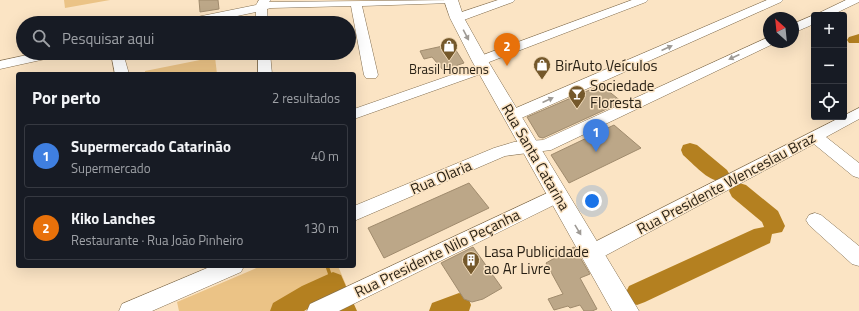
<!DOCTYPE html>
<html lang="pt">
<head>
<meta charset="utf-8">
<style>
	:root { --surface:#171b24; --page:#242831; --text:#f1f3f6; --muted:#9ea1a6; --line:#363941; --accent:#8c9099 }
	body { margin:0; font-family:"Titillium Web",sans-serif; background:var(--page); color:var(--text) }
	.controls { position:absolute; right:12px; top:12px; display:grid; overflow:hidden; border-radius:4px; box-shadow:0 4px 16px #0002 }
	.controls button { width:36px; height:36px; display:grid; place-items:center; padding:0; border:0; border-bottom:1px solid var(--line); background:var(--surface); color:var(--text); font:20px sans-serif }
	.compass { position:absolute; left:763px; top:12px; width:36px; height:36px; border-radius:50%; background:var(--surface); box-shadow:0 4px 16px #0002; rotate:333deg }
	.you { position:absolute; left:592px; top:201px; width:14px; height:14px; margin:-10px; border:3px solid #fff; border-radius:50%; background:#1a73e8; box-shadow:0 0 0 6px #1a73e833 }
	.badge { display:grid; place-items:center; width:26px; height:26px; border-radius:50%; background:var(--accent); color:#fff; font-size:13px; font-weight:700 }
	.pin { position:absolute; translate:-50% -33px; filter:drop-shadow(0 1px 2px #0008) }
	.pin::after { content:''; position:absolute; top:21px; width:14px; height:12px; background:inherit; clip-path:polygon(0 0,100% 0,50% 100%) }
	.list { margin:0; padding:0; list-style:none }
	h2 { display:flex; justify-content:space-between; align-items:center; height:52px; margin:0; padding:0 16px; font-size:17px }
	h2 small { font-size:13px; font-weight:400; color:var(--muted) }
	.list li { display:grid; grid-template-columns:26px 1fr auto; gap:12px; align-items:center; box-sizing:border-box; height:64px; margin:0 8px 8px; padding:0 8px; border:1px solid var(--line); border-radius:4px }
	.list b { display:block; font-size:15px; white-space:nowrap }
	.list p { margin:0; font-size:13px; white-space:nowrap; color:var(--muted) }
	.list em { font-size:13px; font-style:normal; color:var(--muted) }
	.icon { flex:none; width:22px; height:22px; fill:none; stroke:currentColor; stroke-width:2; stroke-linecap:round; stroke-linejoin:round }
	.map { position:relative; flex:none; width:859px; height:311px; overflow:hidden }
	.search { position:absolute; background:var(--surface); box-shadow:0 4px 16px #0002; left:16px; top:16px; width:340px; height:44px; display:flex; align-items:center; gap:10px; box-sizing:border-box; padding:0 14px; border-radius:22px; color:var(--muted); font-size:15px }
	.panel { position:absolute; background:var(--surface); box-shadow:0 4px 16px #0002; left:16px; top:72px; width:340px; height:196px; border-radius:4px }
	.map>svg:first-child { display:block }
	.green { fill:#ebc386 }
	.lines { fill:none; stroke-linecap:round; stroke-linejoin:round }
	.stream { stroke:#b48020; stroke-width:3.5 }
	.river { fill:#b48020; fill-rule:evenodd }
	.building { fill:#bca788; stroke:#a08b6d }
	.minor-casing { stroke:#836f51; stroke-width:1 }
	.major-casing { stroke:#836f51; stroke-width:1 }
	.minor { fill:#fff; fill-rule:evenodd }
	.major { fill:#fff; fill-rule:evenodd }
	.oneway { fill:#9e9a95 }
	.labels { text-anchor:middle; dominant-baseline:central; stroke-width:3; stroke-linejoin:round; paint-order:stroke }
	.far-poi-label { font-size:13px; fill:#271f13; stroke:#fbe4c4 }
	.poi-label { font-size:15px; fill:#271f13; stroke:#fbe4c4; text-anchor:start }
	.street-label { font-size:15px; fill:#271f13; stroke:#fbe4c4 }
</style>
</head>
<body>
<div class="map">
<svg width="859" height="311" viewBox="0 0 859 311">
	<rect width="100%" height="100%" fill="#fbe4c4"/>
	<g class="green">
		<polygon points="64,0 110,0 65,8"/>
		<polygon points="215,57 217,74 145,74 145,71"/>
		<polygon points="261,266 338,266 346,285 291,311 179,311 177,302"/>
	</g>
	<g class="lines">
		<polyline class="stream" points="327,266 333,283"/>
		<g class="river">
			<polygon points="859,34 859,43 849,43 847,40 849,37"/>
			<path d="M 690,143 L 697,145 L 727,170 L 730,175 L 727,180 C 711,186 695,165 683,155 L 681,150 L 683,145 Z"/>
			<polygon points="739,183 746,185 778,211 785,226 782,232 772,234 770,243 645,302 637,305 629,302 625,294 629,286 754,229 764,227 762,222 732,197 729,191 732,185"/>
			<polygon points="333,272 341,275 357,311 333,311 327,298 304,311 270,311 273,303 302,286"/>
			<polygon points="459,293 468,297 471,305 469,311 429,311 432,303"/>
		</g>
	</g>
	<g class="building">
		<polygon points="199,0 218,0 219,9 200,12"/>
		<polygon points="452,44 464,63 443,70 432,57 424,59 420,51"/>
		<polygon points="601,85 622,102 543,138 539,137 527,117"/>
		<polygon points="614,125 641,148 569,183 551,155"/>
		<polygon points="469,183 489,208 384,258 368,228"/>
		<polygon points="473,247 502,288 483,299 472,302 464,299 441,263"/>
		<polygon points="574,247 590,274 580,278 597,309 592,311 584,311 580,305 570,308 568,306 554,310 548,299 563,294 546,263"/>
	</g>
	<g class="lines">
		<g class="minor-casing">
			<g id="minor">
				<polygon points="259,0 271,0 269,2 457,0 451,3 362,6 378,75 376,78 366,78 364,75 351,6 271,8 267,9 268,23 256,23 256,12 204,23 181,23 187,19 256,5"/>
				<polygon points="498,0 515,0 513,2 461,21 457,22 451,18 453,15"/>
				<polygon points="632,0 648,0 646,2 484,64 489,65 491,68 489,71 354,119 354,109 480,65 473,61 475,58"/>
				<polygon points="767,0 783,0 781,2 517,120 512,121 507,120 505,116 507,112"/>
				<polygon points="846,0 859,0 859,2 832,15 817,15 819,13"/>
				<polygon points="814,15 814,24 793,33 793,24"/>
				<polygon points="769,37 769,42 775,42 773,44 551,150 505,156 354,221 354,206 494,148 514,142 543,140"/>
				<polygon points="36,53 60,53 59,56 0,69 0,61"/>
				<polygon points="111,53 123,53 129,74 115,74"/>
				<polygon points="258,53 270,53 272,74 258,74"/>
				<polygon points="859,108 859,119 826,137 859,163 859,178 853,176 814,144 599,259 592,261 585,259 583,253 585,247"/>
				<polygon points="558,188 564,190 567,195 564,200 339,311 307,311 310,304"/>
				<polygon points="815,213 821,215 859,246 859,266 852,264 809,225 806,220 809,215"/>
				<polygon points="212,266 244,266 241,272 152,311 119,311 122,304"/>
			</g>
		</g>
		<g class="major-casing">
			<polygon id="major" points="444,0 458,0 464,18 488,61 639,311 612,311 472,61 450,18"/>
		</g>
		<use href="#minor" class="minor"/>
		<use href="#major" class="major"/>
	</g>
	<defs><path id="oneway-solid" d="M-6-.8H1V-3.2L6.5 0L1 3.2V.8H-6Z"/></defs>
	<g class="oneway">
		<use href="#oneway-solid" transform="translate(466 35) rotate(62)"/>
		<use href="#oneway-solid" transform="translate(667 48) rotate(-24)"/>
		<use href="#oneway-solid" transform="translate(734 57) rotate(155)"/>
		<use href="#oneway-solid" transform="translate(548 100) rotate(-24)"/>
		<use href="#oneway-solid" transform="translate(578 230) rotate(59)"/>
	</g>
	<defs>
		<g id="shop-pin" transform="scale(0.9)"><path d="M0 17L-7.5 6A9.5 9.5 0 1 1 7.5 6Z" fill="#74582b" stroke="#fbe4c4"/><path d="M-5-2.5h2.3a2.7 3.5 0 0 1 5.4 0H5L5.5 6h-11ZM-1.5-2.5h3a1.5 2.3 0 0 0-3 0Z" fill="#fff"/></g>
		<g id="bar-pin" transform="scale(0.9)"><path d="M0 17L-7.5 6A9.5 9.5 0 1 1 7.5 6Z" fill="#74582b" stroke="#fbe4c4"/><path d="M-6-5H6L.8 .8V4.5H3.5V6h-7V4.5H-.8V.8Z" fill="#fff"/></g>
		<g id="building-pin" transform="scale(0.9)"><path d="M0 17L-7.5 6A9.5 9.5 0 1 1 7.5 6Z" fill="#74582b" stroke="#fbe4c4"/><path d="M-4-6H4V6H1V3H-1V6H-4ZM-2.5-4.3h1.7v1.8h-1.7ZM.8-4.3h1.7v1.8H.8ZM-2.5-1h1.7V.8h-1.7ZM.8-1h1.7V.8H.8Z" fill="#fff"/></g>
	</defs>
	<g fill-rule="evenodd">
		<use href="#shop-pin" x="449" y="46"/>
		<use href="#shop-pin" x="542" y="65"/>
		<use href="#bar-pin" x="577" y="94"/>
		<use href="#building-pin" x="471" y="260"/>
	</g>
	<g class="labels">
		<g class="far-poi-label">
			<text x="449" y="69">Brasil Homens</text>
		</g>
		<g class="poi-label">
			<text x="555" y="65">BirAuto Veículos</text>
			<text x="590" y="85">Sociedade<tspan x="590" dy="17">Floresta</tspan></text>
			<text x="484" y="251">Lasa Publicidade<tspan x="484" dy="17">ao Ar Livre</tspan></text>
		</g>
		<g class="street-label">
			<text transform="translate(536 157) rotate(60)">Rua Santa Catarina</text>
			<text transform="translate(441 177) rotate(-23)">Rua Olaria</text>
			<text transform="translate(726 183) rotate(-28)">Rua Presidente Wenceslau Braz</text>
			<text transform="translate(437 253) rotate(-26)">Rua Presidente Nilo Peçanha</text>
		</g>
	</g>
</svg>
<div class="controls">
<button>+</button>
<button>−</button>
<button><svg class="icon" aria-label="locate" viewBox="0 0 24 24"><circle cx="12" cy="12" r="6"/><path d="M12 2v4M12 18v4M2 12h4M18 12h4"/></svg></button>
</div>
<svg class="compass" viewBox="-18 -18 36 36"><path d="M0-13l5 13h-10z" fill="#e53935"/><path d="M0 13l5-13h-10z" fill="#9ea1a6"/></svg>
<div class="you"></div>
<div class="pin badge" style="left:596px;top:152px;background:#3f7fe0">1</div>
<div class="pin badge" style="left:507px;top:66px;background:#e8710a">2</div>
<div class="search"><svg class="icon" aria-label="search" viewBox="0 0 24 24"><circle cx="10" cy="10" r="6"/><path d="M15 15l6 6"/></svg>Pesquisar aqui</div>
<section class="panel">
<h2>Por perto<small>2 resultados</small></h2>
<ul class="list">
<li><span class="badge" style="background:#3f7fe0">1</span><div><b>Supermercado Catarinão</b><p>Supermercado</p></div><em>40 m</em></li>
<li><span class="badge" style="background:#e8710a">2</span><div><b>Kiko Lanches</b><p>Restaurante · Rua João Pinheiro</p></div><em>130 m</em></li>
</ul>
</section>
</div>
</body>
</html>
